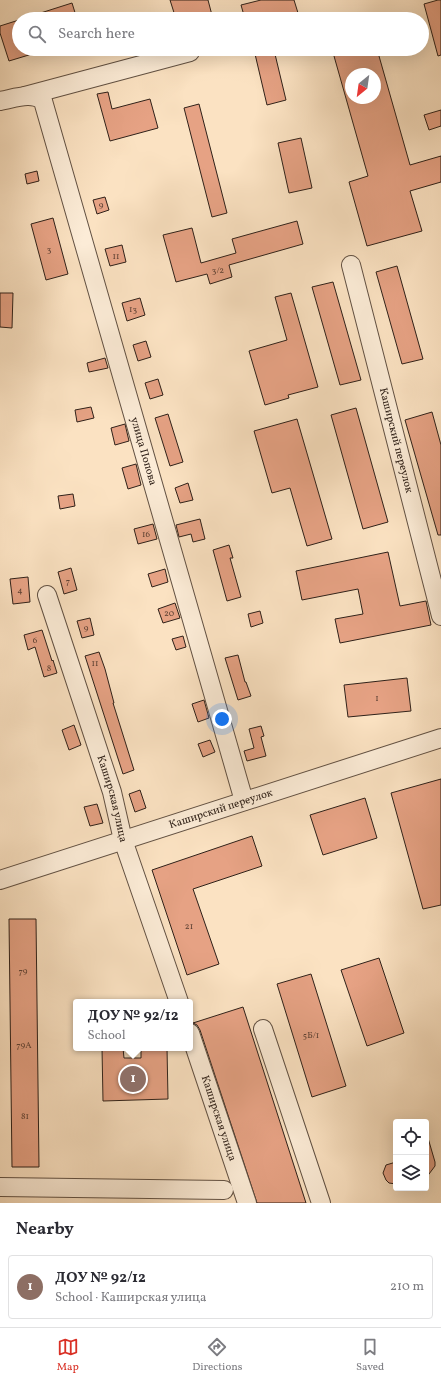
<!DOCTYPE html>
<html lang="en">
<head>
<meta charset="utf-8">
<style>
	:root { --surface:#fff; --page:#f2f2f3; --text:#2b2b33; --muted:#7c7c81; --line:#e1e1e2; --accent:#d93025 }
	body { margin:0; font-family:Vollkorn,serif; background:var(--page); color:var(--text) }
	.controls { position:absolute; right:12px; bottom:12px; display:grid; overflow:hidden; border-radius:4px; box-shadow:0 4px 16px #0002 }
	.controls button { width:36px; height:36px; display:grid; place-items:center; padding:0; border:0; border-bottom:1px solid var(--line); background:var(--surface); color:var(--text); font:20px sans-serif }
	.compass { position:absolute; left:345px; top:68px; width:36px; height:36px; border-radius:50%; background:var(--surface); box-shadow:0 4px 16px #0002; rotate:209deg }
	.you { position:absolute; left:222px; top:719px; width:14px; height:14px; margin:-10px; border:3px solid #fff; border-radius:50%; background:#1a73e8; box-shadow:0 0 0 6px #1a73e833 }
	.badge { display:grid; place-items:center; width:26px; height:26px; border-radius:50%; background:var(--accent); color:#fff; font-size:13px; font-weight:700 }
	.pin { position:absolute; translate:-50% -50%; border:2px solid #fff; box-shadow:0 1px 4px #0006 }
	.popup { position:absolute; left:73px; top:999px; width:120px; height:52px; box-sizing:border-box; display:grid; place-content:center; border-radius:4px; background:var(--surface); filter:drop-shadow(0 1px 3px #0005); font-size:13px; white-space:nowrap; color:var(--muted) }
	.popup b { font-size:15px; color:var(--text) }
	.popup::after { content:''; position:absolute; left:50%; top:100%; margin-left:-8px; border:8px solid transparent; border-top-color:var(--surface) }
	.list { margin:0; padding:0; list-style:none }
	h2 { display:flex; justify-content:space-between; align-items:center; height:52px; margin:0; padding:0 16px; font-size:17px }
	h2 small { font-size:13px; font-weight:400; color:var(--muted) }
	.list li { display:grid; grid-template-columns:26px 1fr auto; gap:12px; align-items:center; box-sizing:border-box; height:64px; margin:0 8px 8px; padding:0 8px; border:1px solid var(--line); border-radius:4px }
	.list b { display:block; font-size:15px; white-space:nowrap }
	.list p { margin:0; font-size:13px; white-space:nowrap; color:var(--muted) }
	.list em { font-size:13px; font-style:normal; color:var(--muted) }
	.icon { flex:none; width:22px; height:22px; fill:none; stroke:currentColor; stroke-width:2; stroke-linecap:round; stroke-linejoin:round }
	.map { position:relative; flex:none; width:441px; height:1203px; overflow:hidden }
	.search { position:absolute; background:var(--surface); box-shadow:0 4px 16px #0002; left:12px; right:12px; top:12px; height:44px; display:flex; align-items:center; gap:10px; box-sizing:border-box; padding:0 14px; border-radius:22px; color:var(--muted); font-size:15px }
	.sheet { height:124px; background:var(--surface) }
	nav { display:flex; justify-content:space-around; align-items:center; box-sizing:border-box; height:56px; border-top:1px solid var(--line); background:var(--surface); font-size:11px; color:var(--muted) }
	nav a { display:grid; justify-items:center; gap:2px }
	nav .on { color:var(--accent) }
	.map>svg:first-child { display:block }
	.building { fill:#e6a284; stroke:#2f2119; fill-rule:evenodd }
	.lines { fill:none; stroke-linecap:round; stroke-linejoin:round }
	.minor-casing { stroke:#625143; stroke-width:20 }
	.minor { stroke:#fcecd7; stroke-width:18 }
	.labels { text-anchor:middle; dominant-baseline:central; stroke-width:4; stroke-linejoin:round; paint-order:stroke }
	.number-label { font-size:9px; fill:#5d4134 }
	.street-label { font-size:11px; fill:#2f2119; stroke:#fcecd7 }
</style>
</head>
<body>
<div class="map">
<svg width="441" height="1203" viewBox="0 0 441 1203">
	<rect width="100%" height="100%" fill="#fbe2c2"/>
	<filter id="stains"><feTurbulence type="fractalNoise" baseFrequency=".005" numOctaves="4"/><feColorMatrix values="0 0 0 0 .2 0 0 0 0 .09 0 0 0 0 .02 0 0 0 .5 -.17"/></filter>
	<radialGradient id="worn" r=".72"><stop offset=".6" stop-color="#630" stop-opacity="0"/><stop offset="1" stop-color="#630" stop-opacity=".3"/></radialGradient>
	<g class="building">
		<polygon points="170,0 208,0 213,19 176,19"/>
		<polygon points="261,0 294,0 298,13 277,19 245,19 241,5"/>
		<polygon points="438,0 441,0 441,55 438,56 424,4"/>
		<polygon points="72,3 77,19 29,19 28,17"/>
		<polygon points="19,20 19,49 41,49 42,51 9,61 0,33 0,26"/>
		<path d="M 332,49 L 377,49 L 410,165 L 441,156 L 441,182 L 410,191 L 422,231 L 367,246 L 349,182 L 368,176 ZM 351,74 L 375,74 L 375,98 L 351,98 Z"/>
		<polygon points="274,50 286,100 267,105 255,54"/>
		<polygon points="108,92 112,109 150,99 158,128 110,141 97,94"/>
		<polygon points="199,104 227,213 212,217 184,108"/>
		<polygon points="441,110 441,126 429,130 424,115"/>
		<polygon points="301,138 312,188 289,193 278,143"/>
		<polygon points="37,171 39,181 27,184 25,174"/>
		<polygon points="105,197 109,210 97,214 93,200"/>
		<polygon points="53,218 68,274 46,280 31,224"/>
		<polygon points="297,221 303,244 229,265 232,277 210,284 207,274 176,282 163,235 192,228 201,263 236,253 232,239"/>
		<polygon points="122,245 126,262 110,266 105,249"/>
		<polygon points="397,266 423,359 402,364 376,272"/>
		<polygon points="333,282 361,380 340,385 312,287"/>
		<polygon points="0,293 13,293 12,328 0,327"/>
		<polygon points="291,293 318,387 288,395 289,398 265,405 249,351 287,340 275,297"/>
		<polygon points="140,298 145,315 127,321 122,303"/>
		<polygon points="146,341 151,357 138,361 133,345"/>
		<polygon points="105,358 108,368 89,372 87,363"/>
		<polygon points="158,379 163,395 150,399 145,383"/>
		<polygon points="91,407 94,418 77,422 75,410"/>
		<polygon points="356,408 388,522 363,529 331,415"/>
		<polygon points="432,412 441,445 441,535 438,535 405,420"/>
		<polygon points="168,414 183,462 170,466 155,418"/>
		<polygon points="297,419 332,539 307,546 290,488 272,493 254,431"/>
		<polygon points="125,424 129,441 115,445 111,428"/>
		<polygon points="136,464 141,485 128,489 122,468"/>
		<polygon points="188,483 193,500 180,503 175,488"/>
		<polygon points="73,494 75,506 60,509 58,496"/>
		<polygon points="200,519 205,539 193,542 191,534 179,537 176,525"/>
		<polygon points="153,524 157,539 138,544 134,529"/>
		<polygon points="229,545 233,558 230,558 241,597 227,601 213,550"/>
		<polygon points="388,552 400,606 426,601 431,625 340,643 335,619 363,614 358,589 302,600 296,571"/>
		<polygon points="71,568 77,590 64,594 58,572"/>
		<polygon points="165,569 168,582 152,587 148,574"/>
		<polygon points="28,577 30,602 13,604 10,579"/>
		<polygon points="175,603 180,618 163,623 158,609"/>
		<polygon points="260,611 263,623 251,627 248,614"/>
		<polygon points="90,618 94,635 82,638 77,621"/>
		<polygon points="42,630 52,661 53,660 57,673 44,677 35,647 28,650 24,635"/>
		<polygon points="183,636 186,647 176,650 172,639"/>
		<polygon points="99,652 105,669 114,703 113,703 134,770 123,774 85,656"/>
		<polygon points="238,655 245,682 246,682 251,696 238,700 225,658"/>
		<polygon points="407,678 411,711 348,717 344,685"/>
		<polygon points="204,700 209,718 198,722 192,704"/>
		<polygon points="74,725 81,745 69,750 62,730"/>
		<polygon points="261,726 264,736 261,737 266,756 247,761 244,751 254,748 249,729"/>
		<polygon points="210,740 215,752 203,757 198,744"/>
		<polygon points="441,779 441,905 423,909 391,793"/>
		<polygon points="140,790 146,808 135,812 129,794"/>
		<polygon points="365,798 377,838 323,855 310,815"/>
		<polygon points="97,804 103,823 90,826 84,807"/>
		<polygon points="252,836 262,866 193,889 219,964 187,975 152,870"/>
		<polygon points="9,919 36,919 39,1167 12,1167"/>
		<polygon points="379,958 404,1033 367,1046 341,970"/>
		<polygon points="311,974 346,1086 312,1097 277,984"/>
		<polygon points="243,1007 306,1203 257,1203 200,1030 197,1025 193,1023"/>
		<polygon points="102,1048 123,1048 124,1058 141,1058 141,1048 167,1048 168,1099 103,1101"/>
		<polygon points="428,1138 435,1162 435,1166 426,1178 426,1139"/>
		<polygon points="396,1162 396,1184 389,1183 386,1180 383,1173 386,1165"/>
	</g>
	<g class="lines">
		<g class="minor-casing">
			<g id="minor">
				<polyline points="25,96 190,52"/>
				<path id="s1" d="M 0,101 C 13,99 32,91 43,101 L 244,801"/>
				<path id="s2" d="M 351,265 L 441,616"/>
				<path id="s3" d="M 47,595 L 112,792 L 123,840 L 179,1002"/>
				<path id="s4" d="M 0,880 L 441,738"/>
				<polyline points="263,1029 321,1203"/>
				<path id="s5" d="M 190,1033 L 247,1203"/>
				<polyline points="0,1187 224,1190"/>
			</g>
		</g>
		<use href="#minor" class="minor"/>
	</g>
	<g class="labels">
		<g class="number-label">
			<text x="101" y="205">9</text>
			<text x="49" y="249">3</text>
			<text x="116" y="256">11</text>
			<text x="218" y="270">3/2</text>
			<text x="133" y="309">13</text>
			<text x="146" y="534">16</text>
			<text x="68" y="581">7</text>
			<text x="20" y="590">4</text>
			<text x="169" y="613">20</text>
			<text x="86" y="628">9</text>
			<text x="35" y="640">6</text>
			<text x="95" y="663">11</text>
			<text x="49" y="668">8</text>
			<text x="377" y="698">1</text>
			<text x="189" y="926">21</text>
			<text x="23" y="971">79</text>
			<text x="311" y="1035">5Б/1</text>
			<text x="24" y="1045">79А</text>
			<text x="25" y="1116">81</text>
		</g>
		<g class="street-label">
			<text stroke="none"><textPath href="#s2" startOffset="181">Каширский переулок</textPath></text>
			<text stroke="none"><textPath href="#s1" startOffset="409">улица Попова</textPath></text>
			<text stroke="none"><textPath href="#s3" startOffset="214">Каширская улица</textPath></text>
			<text stroke="none"><textPath href="#s4" startOffset="232">Каширский переулок</textPath></text>
			<text stroke="none"><textPath href="#s5" startOffset="90">Каширская улица</textPath></text>
		</g>
	</g>
	<rect width="100%" height="100%" filter="url(#stains)"/>
	<rect width="100%" height="100%" fill="url(#worn)"/>
</svg>
<div class="controls">
<button><svg class="icon" aria-label="locate" viewBox="0 0 24 24"><circle cx="12" cy="12" r="6"/><path d="M12 2v4M12 18v4M2 12h4M18 12h4"/></svg></button>
<button><svg class="icon" aria-label="layers" viewBox="0 0 24 24"><path d="M12 4l9 5-9 5-9-5zM3 14l9 5 9-5"/></svg></button>
</div>
<svg class="compass" viewBox="-18 -18 36 36"><path d="M0-13l5 13h-10z" fill="#e53935"/><path d="M0 13l5-13h-10z" fill="#7c7c81"/></svg>
<div class="you"></div>
<div class="pin badge" style="left:133px;top:1079px;background:#8d6e63">1</div>
<div class="popup"><b>ДОУ № 92/12</b>School</div>
<div class="search"><svg class="icon" aria-label="search" viewBox="0 0 24 24"><circle cx="10" cy="10" r="6"/><path d="M15 15l6 6"/></svg>Search here</div>
</div>
<section class="sheet">
<h2>Nearby<small></small></h2>
<ul class="list">
<li><span class="badge" style="background:#8d6e63">1</span><div><b>ДОУ № 92/12</b><p>School · Каширская улица</p></div><em>210 m</em></li>
</ul>
</section>
<nav>
<a class="on"><svg class="icon" aria-label="map" viewBox="0 0 24 24"><path d="M3 6l6-2 6 2 6-2v14l-6 2-6-2-6 2zM9 4v14M15 6v14"/></svg>Map</a>
<a><svg class="icon" aria-label="directions" viewBox="0 0 24 24"><path d="M12 3l9 9-9 9-9-9zM9 14v-3h6M13 9l2 2-2 2"/></svg>Directions</a>
<a><svg class="icon" aria-label="saved" viewBox="0 0 24 24"><path d="M7 4h10v16l-5-4-5 4z"/></svg>Saved</a>
</nav>
</body>
</html>
